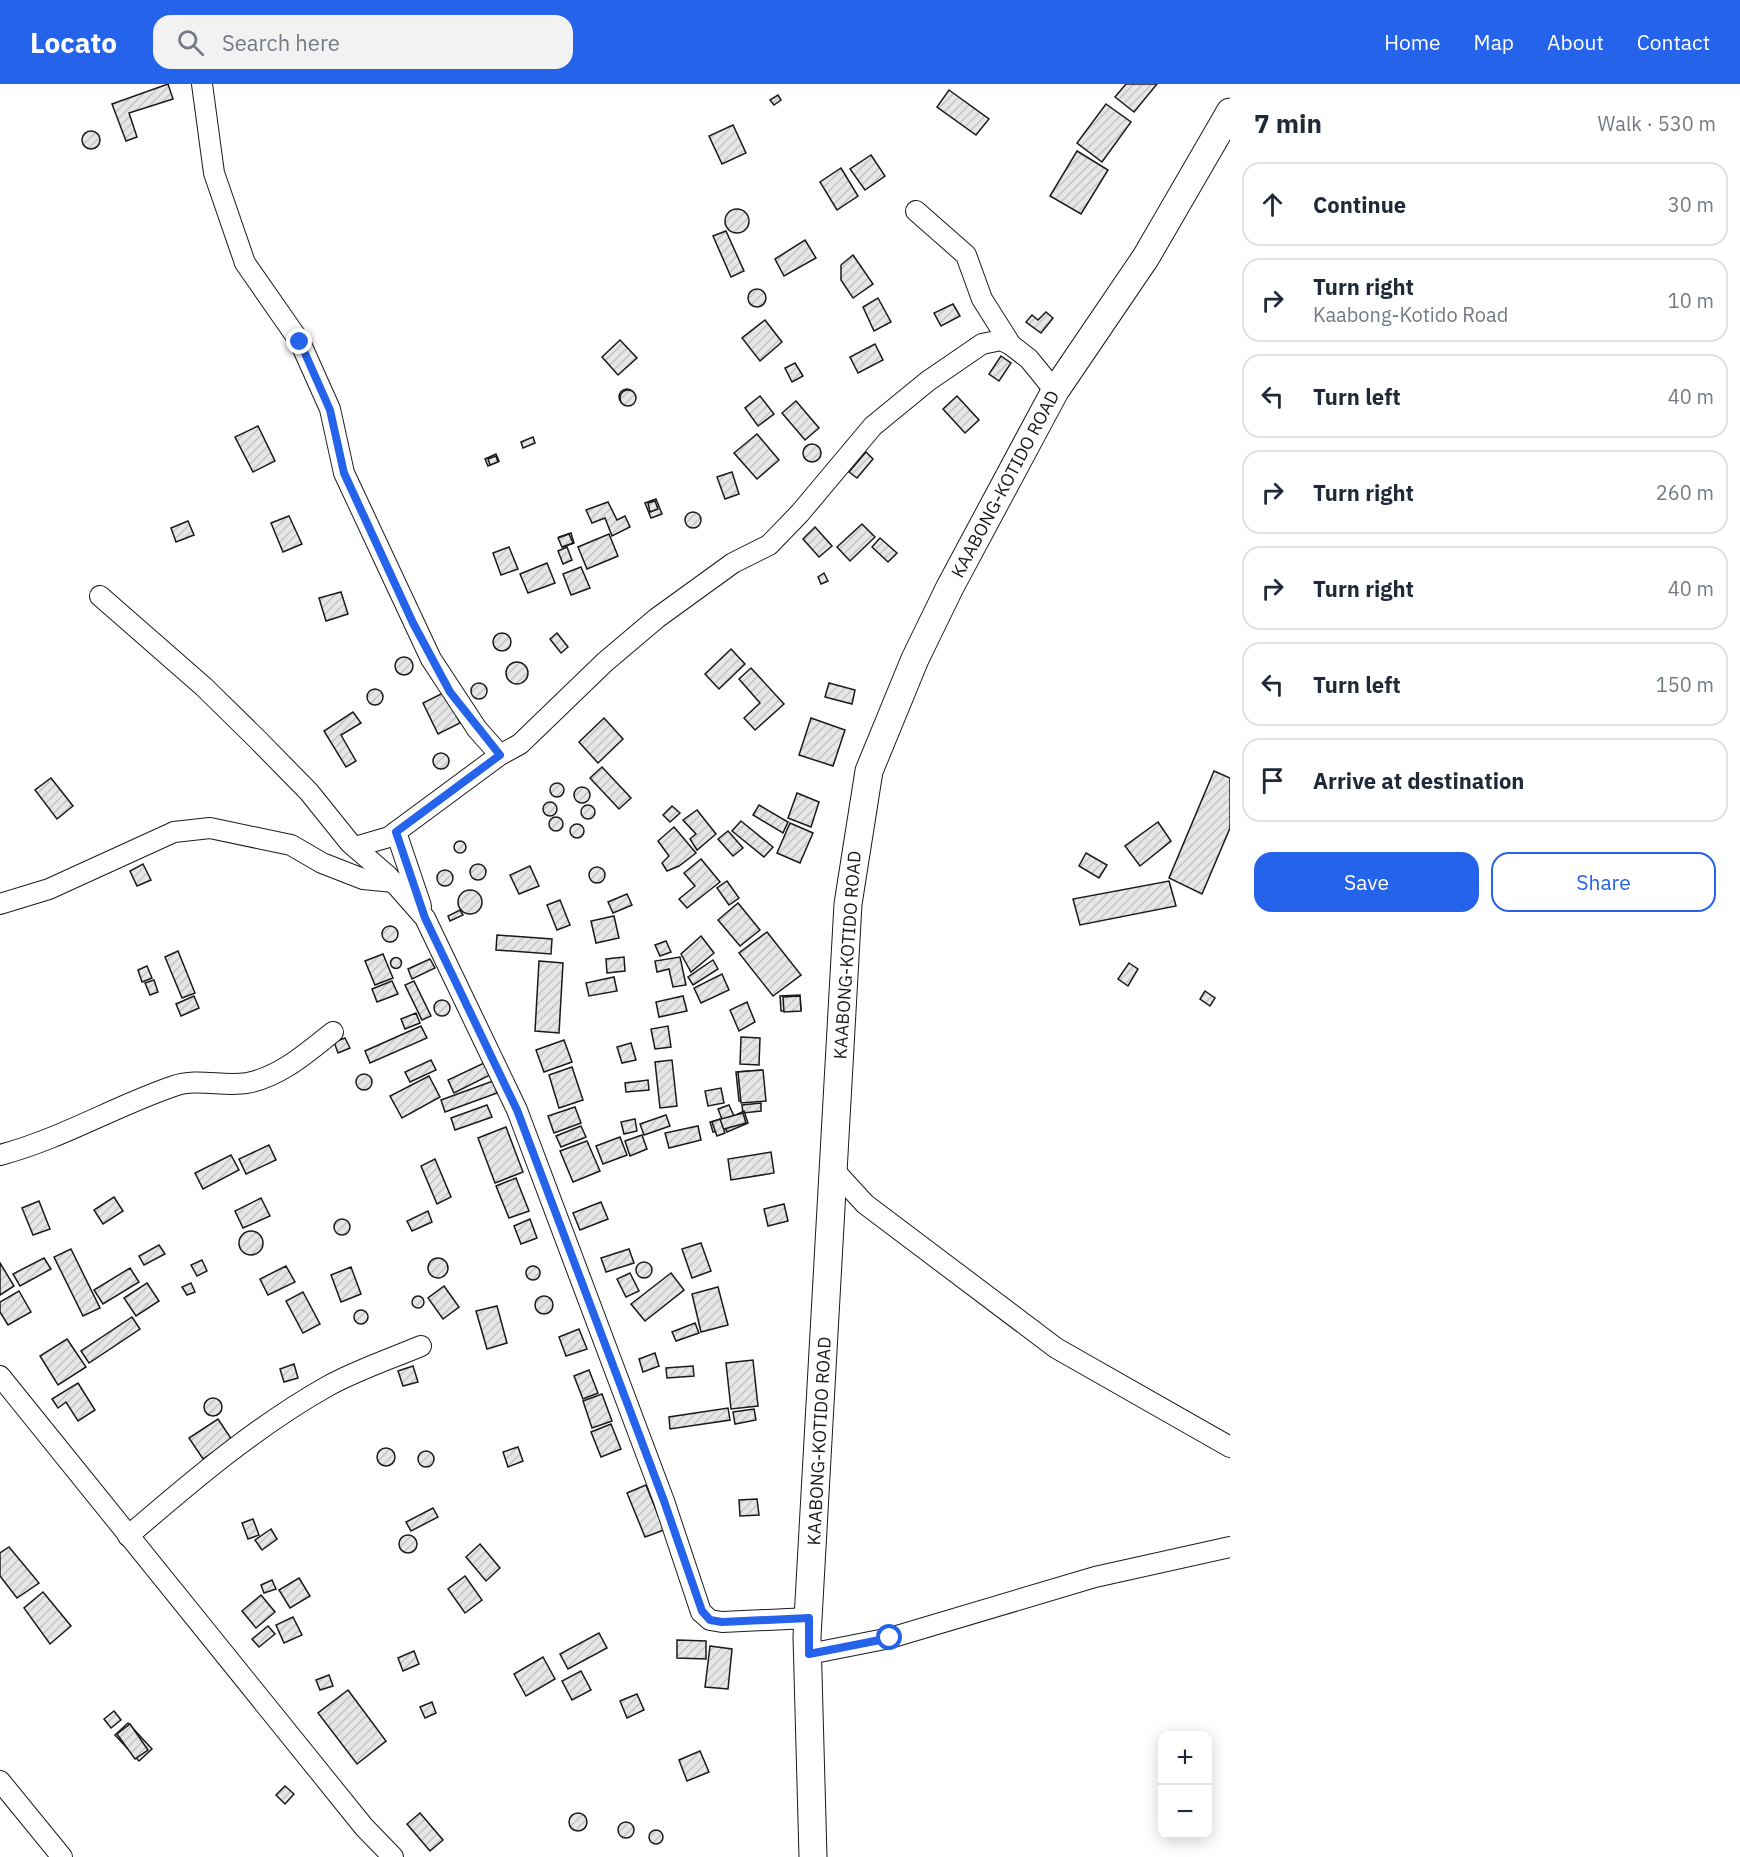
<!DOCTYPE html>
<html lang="en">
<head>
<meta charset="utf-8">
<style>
	:root { --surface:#fff; --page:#f2f2f3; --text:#1f2937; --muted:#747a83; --line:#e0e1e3; --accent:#2563eb }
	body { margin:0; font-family:"IBM Plex Sans",sans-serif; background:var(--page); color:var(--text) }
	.controls { position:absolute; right:18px; bottom:18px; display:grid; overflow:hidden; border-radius:12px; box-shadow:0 3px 15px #0003 }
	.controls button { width:54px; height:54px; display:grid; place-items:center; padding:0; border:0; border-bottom:2px solid var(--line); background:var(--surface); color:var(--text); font:30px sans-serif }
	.stop { position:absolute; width:18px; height:18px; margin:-14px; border:4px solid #2563eb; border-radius:50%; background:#fff }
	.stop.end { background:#2563eb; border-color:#fff; box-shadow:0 2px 6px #0008 }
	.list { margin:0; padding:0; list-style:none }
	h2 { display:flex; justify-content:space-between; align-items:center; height:78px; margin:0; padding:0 24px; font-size:26px }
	h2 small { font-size:20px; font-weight:400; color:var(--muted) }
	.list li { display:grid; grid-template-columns:39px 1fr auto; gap:18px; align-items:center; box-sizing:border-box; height:84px; margin:0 12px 12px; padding:0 12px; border:2px solid var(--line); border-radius:18px }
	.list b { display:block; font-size:22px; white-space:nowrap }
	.list p { margin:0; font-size:20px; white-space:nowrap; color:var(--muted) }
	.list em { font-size:20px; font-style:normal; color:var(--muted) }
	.actions { display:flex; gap:12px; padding:18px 24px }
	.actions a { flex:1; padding:14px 0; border:2px solid var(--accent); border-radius:18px; text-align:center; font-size:21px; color:var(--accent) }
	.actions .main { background:var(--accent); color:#fff }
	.icon { flex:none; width:33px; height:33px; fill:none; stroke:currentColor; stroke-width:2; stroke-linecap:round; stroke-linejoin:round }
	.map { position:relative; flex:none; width:1230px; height:1773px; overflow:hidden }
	header { display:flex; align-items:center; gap:36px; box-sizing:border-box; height:84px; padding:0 30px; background:var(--accent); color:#fff }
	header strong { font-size:28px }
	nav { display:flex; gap:33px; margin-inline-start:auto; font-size:21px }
	.search { width:420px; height:54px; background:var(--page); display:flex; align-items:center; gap:15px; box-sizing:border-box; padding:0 21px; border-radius:18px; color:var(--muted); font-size:22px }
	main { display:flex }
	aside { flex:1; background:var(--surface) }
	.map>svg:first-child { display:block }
	.building { fill:url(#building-hatch); stroke:#1a1a1a; stroke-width:1.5 }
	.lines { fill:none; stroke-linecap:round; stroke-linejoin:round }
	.minor-casing { stroke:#1a1a1a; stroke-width:22 }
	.secondary-casing { stroke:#1a1a1a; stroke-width:29 }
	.minor { stroke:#fff; stroke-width:20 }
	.secondary { stroke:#fff; stroke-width:27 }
	.route { stroke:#2563eb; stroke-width:8 }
	.labels { text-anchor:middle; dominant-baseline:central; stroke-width:4.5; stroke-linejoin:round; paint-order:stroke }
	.street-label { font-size:18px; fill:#1a1a1a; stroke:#fff }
</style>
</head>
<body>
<header>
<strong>Locato</strong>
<div class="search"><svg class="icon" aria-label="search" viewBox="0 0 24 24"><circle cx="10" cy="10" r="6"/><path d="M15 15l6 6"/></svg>Search here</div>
<nav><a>Home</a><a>Map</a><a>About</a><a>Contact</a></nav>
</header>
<main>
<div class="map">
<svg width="1230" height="1773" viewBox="0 0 1230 1773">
	<defs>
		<pattern id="building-hatch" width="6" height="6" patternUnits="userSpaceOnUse" patternTransform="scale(1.5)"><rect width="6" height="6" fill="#e6e6e6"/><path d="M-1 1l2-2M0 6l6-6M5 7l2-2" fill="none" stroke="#c5c5c5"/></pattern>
	</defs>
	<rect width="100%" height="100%" fill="#fff"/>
	<g class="building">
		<polygon points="168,0 173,15 129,29 137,53 126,57 112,20"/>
		<polygon points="1126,0 1157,0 1134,28 1115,13"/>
		<polygon points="949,6 989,35 976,51 937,23"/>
		<polygon points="778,11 781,16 774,21 770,16"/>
		<polygon points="1106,20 1131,38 1102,78 1077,59"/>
		<polygon points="733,41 746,69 722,80 709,52"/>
		<circle cx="91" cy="56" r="9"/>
		<polygon points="1077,67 1108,86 1081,130 1050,112"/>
		<polygon points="871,71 885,92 865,106 850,85"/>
		<polygon points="841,84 858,112 837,126 820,98"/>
		<circle cx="737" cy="137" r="12"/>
		<polygon points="726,147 744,187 731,193 713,152"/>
		<polygon points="805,156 816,174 784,192 775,175"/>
		<polygon points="853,171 873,200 853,214 841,196 841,181"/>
		<circle cx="757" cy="214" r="9"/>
		<polygon points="878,214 891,238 874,247 863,223"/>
		<polygon points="953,220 960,232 941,242 934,229"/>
		<polygon points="1046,228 1053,234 1041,249 1026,238 1032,231 1038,236"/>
		<polygon points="765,236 782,258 760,277 742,254"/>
		<polygon points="620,256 637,274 618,291 602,273"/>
		<polygon points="875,260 883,276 858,289 850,273"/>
		<polygon points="1001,272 1011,279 999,297 989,290"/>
		<polygon points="795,279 803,292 792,298 785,284"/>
		<circle cx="627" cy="313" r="8"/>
		<circle cx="628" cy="314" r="8"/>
		<polygon points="760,312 774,330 758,342 745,324"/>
		<polygon points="957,312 979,336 965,349 943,325"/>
		<polygon points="796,317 819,344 805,356 782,329"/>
		<polygon points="258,342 275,377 253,388 235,353"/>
		<polygon points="757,350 779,376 757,395 734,369"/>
		<polygon points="533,353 535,359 523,364 521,358"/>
		<circle cx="812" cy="369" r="9"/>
		<polygon points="866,368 873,375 857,394 849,388"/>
		<polygon points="496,370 499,377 488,382 485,375"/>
		<polygon points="496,372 498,378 490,381 488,375"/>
		<polygon points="732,388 739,410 725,415 717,393"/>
		<polygon points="656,415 662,430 651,434 645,419"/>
		<polygon points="655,417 658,425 650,428 648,419"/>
		<polygon points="608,418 617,436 625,432 630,443 612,452 605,434 592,439 586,426"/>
		<circle cx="693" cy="436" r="8"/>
		<polygon points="289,432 302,460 283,468 271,439"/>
		<polygon points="188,437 194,451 176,458 171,444"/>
		<polygon points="862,440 875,453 850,477 837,463"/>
		<polygon points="815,443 832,462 819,473 803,455"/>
		<polygon points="571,449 574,459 563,463 559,453"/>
		<polygon points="569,450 573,459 562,463 558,454"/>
		<polygon points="609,450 618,472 587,485 578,463"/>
		<polygon points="880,454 897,469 888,478 872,463"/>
		<polygon points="509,463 518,485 501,491 493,469"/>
		<polygon points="567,463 572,476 563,480 558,467"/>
		<polygon points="547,479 555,499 528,509 520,490"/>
		<polygon points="581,483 590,504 571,511 563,490"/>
		<polygon points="824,489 828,497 821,500 818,493"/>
		<polygon points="341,508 348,530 326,537 319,514"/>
		<polygon points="557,549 568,563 561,569 550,555"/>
		<circle cx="502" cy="558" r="9"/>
		<polygon points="731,565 745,580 719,605 705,590"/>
		<circle cx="404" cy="582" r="9"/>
		<circle cx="517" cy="589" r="11"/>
		<polygon points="751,584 784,620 755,646 744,634 760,619 739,595"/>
		<circle cx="479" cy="607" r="8"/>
		<polygon points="829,599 855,606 852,620 825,613"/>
		<circle cx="375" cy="613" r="8"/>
		<polygon points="445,608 460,639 438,650 423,619"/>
		<polygon points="353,628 361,639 341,651 356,677 346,683 324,647"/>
		<polygon points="604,634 623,655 598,679 579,658"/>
		<polygon points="811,634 845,646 833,682 799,671"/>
		<circle cx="441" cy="677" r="8"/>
		<polygon points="602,683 631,714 619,725 590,694"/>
		<polygon points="1214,687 1230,694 1230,744 1202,810 1169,794"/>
		<polygon points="51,694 73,722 57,735 35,706"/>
		<circle cx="557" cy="706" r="7"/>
		<circle cx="582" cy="711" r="8"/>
		<polygon points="797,709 819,718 811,743 788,734"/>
		<circle cx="550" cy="725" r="7"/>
		<circle cx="588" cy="728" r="7"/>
		<polygon points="759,721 788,738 783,749 753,731"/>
		<polygon points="672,722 680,729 670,738 663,731"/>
		<polygon points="697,726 716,750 697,766 690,755 696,750 683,736"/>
		<circle cx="556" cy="740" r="7"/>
		<polygon points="741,737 773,763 764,773 732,747"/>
		<polygon points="1158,738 1171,757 1140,782 1125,762"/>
		<polygon points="790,739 813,749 800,779 777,769"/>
		<circle cx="577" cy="747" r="7"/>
		<polygon points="674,743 696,769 679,782 667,787 662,779 669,772 658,757"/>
		<polygon points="728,747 743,764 733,772 718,755"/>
		<circle cx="460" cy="763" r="6"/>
		<polygon points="1086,769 1107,781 1099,794 1079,782"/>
		<polygon points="701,775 720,798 687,824 679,815 695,802 684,789"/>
		<polygon points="143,780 151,796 137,802 130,787"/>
		<circle cx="478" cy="788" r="8"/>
		<polygon points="530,782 539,802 519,810 510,791"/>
		<circle cx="597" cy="791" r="8"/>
		<circle cx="445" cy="794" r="8"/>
		<polygon points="727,797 739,814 729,821 717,804"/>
		<polygon points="1169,797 1176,822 1080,841 1073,815"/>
		<circle cx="470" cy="818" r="12"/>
		<polygon points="627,810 632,821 613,829 608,818"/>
		<polygon points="560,816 570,841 557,846 547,821"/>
		<polygon points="738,819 760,846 740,862 718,836"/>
		<polygon points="460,826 463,831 450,837 448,832"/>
		<polygon points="614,832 619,854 596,859 591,837"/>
		<circle cx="390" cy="850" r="8"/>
		<polygon points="767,848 801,891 773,912 739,869"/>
		<polygon points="497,851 552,855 551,870 496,866"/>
		<polygon points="701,852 714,869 691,888 681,870"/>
		<polygon points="666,857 671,868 660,872 655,861"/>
		<polygon points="178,867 195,909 182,914 165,873"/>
		<polygon points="383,870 393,894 375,901 365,877"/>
		<polygon points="624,873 625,887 607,889 606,875"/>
		<polygon points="680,873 686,901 673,903 669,885 657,888 655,877"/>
		<circle cx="396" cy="879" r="5.5"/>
		<polygon points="430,875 435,884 412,895 408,885"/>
		<polygon points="713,876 718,885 693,901 688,893"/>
		<polygon points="539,877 563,879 559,949 535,947"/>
		<polygon points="1129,879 1138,885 1128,902 1118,895"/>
		<polygon points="147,882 152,894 142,898 138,886"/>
		<polygon points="722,890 729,906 701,919 694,904"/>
		<polygon points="614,893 617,907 589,912 586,899"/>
		<polygon points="154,896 158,908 150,911 145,899"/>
		<polygon points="392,897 398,910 377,918 372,905"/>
		<polygon points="414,897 431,932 422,936 405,901"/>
		<polygon points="1205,907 1215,914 1210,922 1200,915"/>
		<polygon points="800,911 801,926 781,927 780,912"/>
		<polygon points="194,912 199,924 181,932 176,920"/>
		<polygon points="683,912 687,927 659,933 656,918"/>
		<polygon points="800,912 801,927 784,928 783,913"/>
		<circle cx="442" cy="924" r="8"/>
		<polygon points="747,918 755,938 739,947 730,926"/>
		<polygon points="416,929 420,939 405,945 401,935"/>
		<polygon points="421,942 427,954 370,979 365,967"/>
		<polygon points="668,942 671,963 655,965 651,945"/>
		<polygon points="741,953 760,954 759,981 740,980"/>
		<polygon points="345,954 350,964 338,969 334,958"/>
		<polygon points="564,956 572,978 544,988 536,966"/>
		<polygon points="631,959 636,976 622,979 617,963"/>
		<polygon points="431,976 436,986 410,998 405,988"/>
		<polygon points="672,976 677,1022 660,1024 655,978"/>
		<polygon points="484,979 490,991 454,1009 448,996"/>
		<polygon points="572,983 583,1016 559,1024 549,991"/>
		<polygon points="761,986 764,1015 739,1017 736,988"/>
		<polygon points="763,986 766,1017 741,1019 738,988"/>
		<circle cx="364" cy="998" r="8"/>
		<polygon points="429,992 440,1013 402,1034 390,1012"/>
		<polygon points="648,996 649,1006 626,1008 625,999"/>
		<polygon points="493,997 497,1009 445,1028 441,1016"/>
		<polygon points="721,1004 724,1019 708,1022 705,1007"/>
		<polygon points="761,1019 761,1027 743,1029 742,1021"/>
		<polygon points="487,1021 492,1033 455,1046 451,1034"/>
		<polygon points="729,1021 734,1032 744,1027 748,1039 727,1048 718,1025"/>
		<polygon points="575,1023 581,1039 554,1049 548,1032"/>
		<polygon points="743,1029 746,1039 713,1048 710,1038"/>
		<polygon points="666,1031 670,1042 644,1051 640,1040"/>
		<polygon points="635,1035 637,1047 624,1050 621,1038"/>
		<polygon points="720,1035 725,1049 717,1052 712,1038"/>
		<polygon points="581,1042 586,1053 561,1063 556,1052"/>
		<polygon points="698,1042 701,1056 669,1064 665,1049"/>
		<polygon points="506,1043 523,1088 495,1099 478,1054"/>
		<polygon points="642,1051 647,1065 630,1072 625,1057"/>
		<polygon points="620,1053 627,1071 603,1080 596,1062"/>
		<polygon points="587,1057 600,1087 573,1098 560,1067"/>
		<polygon points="269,1061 276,1076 246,1090 239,1075"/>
		<polygon points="771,1068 774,1089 731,1096 728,1075"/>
		<polygon points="231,1071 239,1086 203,1105 195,1089"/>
		<polygon points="435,1075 451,1113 437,1120 421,1082"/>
		<polygon points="516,1094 529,1127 509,1134 496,1102"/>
		<polygon points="114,1113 123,1127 103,1140 94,1126"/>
		<polygon points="261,1114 270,1132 243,1144 235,1127"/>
		<polygon points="39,1117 50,1145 33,1151 22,1124"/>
		<polygon points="601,1118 608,1135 580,1146 573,1129"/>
		<polygon points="784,1120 788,1137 768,1142 764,1125"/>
		<polygon points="428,1127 432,1138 412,1147 407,1137"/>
		<circle cx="342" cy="1143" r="8"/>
		<polygon points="530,1135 537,1154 521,1160 514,1142"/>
		<circle cx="251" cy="1159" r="12"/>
		<polygon points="701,1159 711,1187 692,1194 682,1165"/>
		<polygon points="159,1161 165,1170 144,1181 139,1172"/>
		<polygon points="71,1165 100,1224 83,1232 54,1173"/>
		<polygon points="629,1165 634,1179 606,1188 601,1174"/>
		<circle cx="438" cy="1184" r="10"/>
		<polygon points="44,1174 51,1185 20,1202 13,1190"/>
		<polygon points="202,1176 207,1187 197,1192 191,1181"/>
		<circle cx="644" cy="1186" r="8"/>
		<polygon points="0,1179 14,1202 0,1211"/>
		<circle cx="533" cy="1189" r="7"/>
		<polygon points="286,1182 295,1198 268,1211 260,1195"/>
		<polygon points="351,1183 361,1210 341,1218 331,1191"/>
		<polygon points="130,1184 139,1198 103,1220 94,1206"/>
		<polygon points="630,1189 639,1207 626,1213 617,1195"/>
		<polygon points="671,1189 684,1206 645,1237 631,1220"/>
		<polygon points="147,1199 159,1217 136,1232 124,1214"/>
		<polygon points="191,1199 195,1208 187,1211 182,1203"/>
		<polygon points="444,1202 459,1223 443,1235 428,1214"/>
		<polygon points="718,1203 728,1241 701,1248 692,1210"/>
		<polygon points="19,1207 31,1228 8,1241 0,1228 0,1218"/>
		<polygon points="303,1208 320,1240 303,1249 286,1217"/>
		<circle cx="418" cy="1218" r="6"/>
		<circle cx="544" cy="1221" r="9"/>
		<polygon points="497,1222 507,1259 487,1265 476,1227"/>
		<circle cx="361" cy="1233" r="7"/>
		<polygon points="132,1233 140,1245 89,1279 81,1267"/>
		<polygon points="695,1239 699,1249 676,1257 672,1248"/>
		<polygon points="579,1245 587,1265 566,1272 559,1253"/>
		<polygon points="67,1255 86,1283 58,1301 40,1272"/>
		<polygon points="655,1269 659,1282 643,1288 639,1275"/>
		<polygon points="753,1276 758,1322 731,1325 726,1279"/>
		<polygon points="294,1280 298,1294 284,1298 280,1285"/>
		<polygon points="413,1282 418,1298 403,1302 398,1287"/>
		<polygon points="693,1282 694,1292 667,1294 666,1284"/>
		<polygon points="589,1286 598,1309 583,1315 574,1292"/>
		<polygon points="78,1299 95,1326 78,1337 66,1318 58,1324 52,1315"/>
		<polygon points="602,1310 612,1337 592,1344 583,1317"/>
		<circle cx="213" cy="1323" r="9"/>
		<polygon points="728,1324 730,1336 670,1345 669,1333"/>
		<polygon points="754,1325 756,1336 735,1340 733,1328"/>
		<polygon points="218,1335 232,1356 203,1375 189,1354"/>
		<polygon points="611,1340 621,1365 601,1373 591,1348"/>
		<polygon points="518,1363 523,1377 508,1383 503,1368"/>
		<circle cx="386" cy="1373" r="9"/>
		<circle cx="426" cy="1375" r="8"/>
		<polygon points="646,1401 664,1446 645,1453 627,1409"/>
		<polygon points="757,1415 759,1431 740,1432 739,1416"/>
		<polygon points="433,1424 438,1433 411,1447 406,1438"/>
		<polygon points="253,1435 259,1451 248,1455 242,1439"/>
		<polygon points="271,1445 277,1455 262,1466 255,1456"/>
		<circle cx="408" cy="1460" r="9"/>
		<polygon points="480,1460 500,1484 486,1497 466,1473"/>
		<polygon points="9,1463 39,1499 17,1514 0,1492 0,1469"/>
		<polygon points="465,1492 482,1516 465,1529 448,1505"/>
		<polygon points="299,1494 310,1512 290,1524 279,1506"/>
		<polygon points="272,1496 276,1505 264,1509 261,1501"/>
		<polygon points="43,1508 71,1542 50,1560 24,1524"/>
		<polygon points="261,1511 275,1528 256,1544 242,1527"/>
		<polygon points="293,1533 302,1551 284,1559 276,1541"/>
		<polygon points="268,1542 275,1550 259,1563 252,1555"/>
		<polygon points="599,1549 607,1564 568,1585 560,1570"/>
		<polygon points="677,1556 706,1557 706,1575 677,1574"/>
		<polygon points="710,1562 732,1565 728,1605 705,1603"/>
		<polygon points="414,1567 419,1580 403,1587 398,1574"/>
		<polygon points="543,1573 555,1595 526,1612 514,1590"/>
		<polygon points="581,1587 591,1606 572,1616 562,1597"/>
		<polygon points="329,1591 333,1602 320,1606 316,1596"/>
		<polygon points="348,1606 386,1657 357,1680 318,1629"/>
		<polygon points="637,1610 644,1626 627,1634 620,1617"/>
		<polygon points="432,1618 436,1629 425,1634 420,1623"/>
		<polygon points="114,1627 121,1636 111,1644 104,1635"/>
		<polygon points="128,1639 152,1665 139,1677 115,1651"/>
		<polygon points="130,1640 148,1666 135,1675 117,1650"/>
		<polygon points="700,1667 709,1688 687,1697 679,1676"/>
		<polygon points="285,1702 294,1710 285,1720 276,1711"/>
		<circle cx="578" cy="1738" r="9"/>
		<polygon points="420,1729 443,1756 430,1767 407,1740"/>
		<circle cx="626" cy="1746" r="8"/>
		<circle cx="656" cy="1753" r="7"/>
	</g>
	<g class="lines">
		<g class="minor-casing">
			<g id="minor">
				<polyline points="202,0 214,89 245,179 300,258 330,325 344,389 431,575 477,645 500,671"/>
				<polyline points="916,127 966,171 982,215 1011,261"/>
				<polyline points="100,512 204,603 257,655 309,708 350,759 388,792 425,834 517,1026 664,1417 701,1528 710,1536 722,1538 809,1534"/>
				<polyline points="396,748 421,822"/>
				<polyline points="355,763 389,753 500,671 520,660 605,578 657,534 733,479 769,461 800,429 873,342 928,297 982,260 1001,256 1011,261 1029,275 1055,307"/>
				<polyline points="0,820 49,805 174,748 210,744 291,761 322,779 363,795 394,798"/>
				<path d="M 0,1071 C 61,1055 115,1022 174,1002 C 197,994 224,1003 247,999 C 280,993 308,968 333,948"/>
				<polyline points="833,1085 865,1120 1056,1264 1230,1363"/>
				<polyline points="0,1292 364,1743 393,1773"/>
				<path d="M 128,1452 C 191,1398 255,1343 328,1302 C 357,1286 390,1275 421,1262"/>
				<polyline points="809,1570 890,1554 1095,1493 1230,1463"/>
				<polyline points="0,1697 62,1773"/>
			</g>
		</g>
		<g class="secondary-casing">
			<polyline id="secondary" points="813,1773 807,1553 848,820 869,687 915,575 950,503 1055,307 1146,173 1230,28"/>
		</g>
		<use href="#minor" class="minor"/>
		<use href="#secondary" class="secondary"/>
	</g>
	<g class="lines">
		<polyline class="route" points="300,258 330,326 344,389 413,539 450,608 500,671 396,748 425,834 517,1026 664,1417 702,1527 710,1536 722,1538 809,1534 809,1570 890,1554"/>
	</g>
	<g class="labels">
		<g class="street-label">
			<text transform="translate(1005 400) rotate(-62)">KAABONG-KOTIDO ROAD</text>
			<text transform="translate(847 871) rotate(-86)">KAABONG-KOTIDO ROAD</text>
			<text transform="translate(819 1357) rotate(-87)">KAABONG-KOTIDO ROAD</text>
		</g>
	</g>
</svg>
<div class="controls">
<button>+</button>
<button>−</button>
</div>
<div class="stop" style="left:890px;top:1554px"></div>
<div class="stop end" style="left:300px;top:258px"></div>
</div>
<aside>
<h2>7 min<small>Walk · 530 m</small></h2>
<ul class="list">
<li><svg class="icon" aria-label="ahead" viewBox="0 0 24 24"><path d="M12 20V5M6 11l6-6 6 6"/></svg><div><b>Continue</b></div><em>30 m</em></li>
<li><svg class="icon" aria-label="right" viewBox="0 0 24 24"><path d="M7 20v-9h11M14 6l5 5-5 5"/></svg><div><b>Turn right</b><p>Kaabong-Kotido Road</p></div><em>10 m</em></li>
<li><svg class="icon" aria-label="left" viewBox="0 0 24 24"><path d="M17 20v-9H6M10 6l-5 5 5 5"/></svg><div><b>Turn left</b></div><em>40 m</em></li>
<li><svg class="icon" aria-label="right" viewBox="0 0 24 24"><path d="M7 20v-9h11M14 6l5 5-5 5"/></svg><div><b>Turn right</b></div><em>260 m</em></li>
<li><svg class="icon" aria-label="right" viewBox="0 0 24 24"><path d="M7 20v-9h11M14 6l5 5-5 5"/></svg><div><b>Turn right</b></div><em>40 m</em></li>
<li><svg class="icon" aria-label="left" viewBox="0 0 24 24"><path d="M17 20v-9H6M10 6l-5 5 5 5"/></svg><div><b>Turn left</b></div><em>150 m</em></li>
<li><svg class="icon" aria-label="arrive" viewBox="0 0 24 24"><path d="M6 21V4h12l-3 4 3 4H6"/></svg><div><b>Arrive at destination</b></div></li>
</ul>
<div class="actions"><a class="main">Save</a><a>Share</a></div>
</aside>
</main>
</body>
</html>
